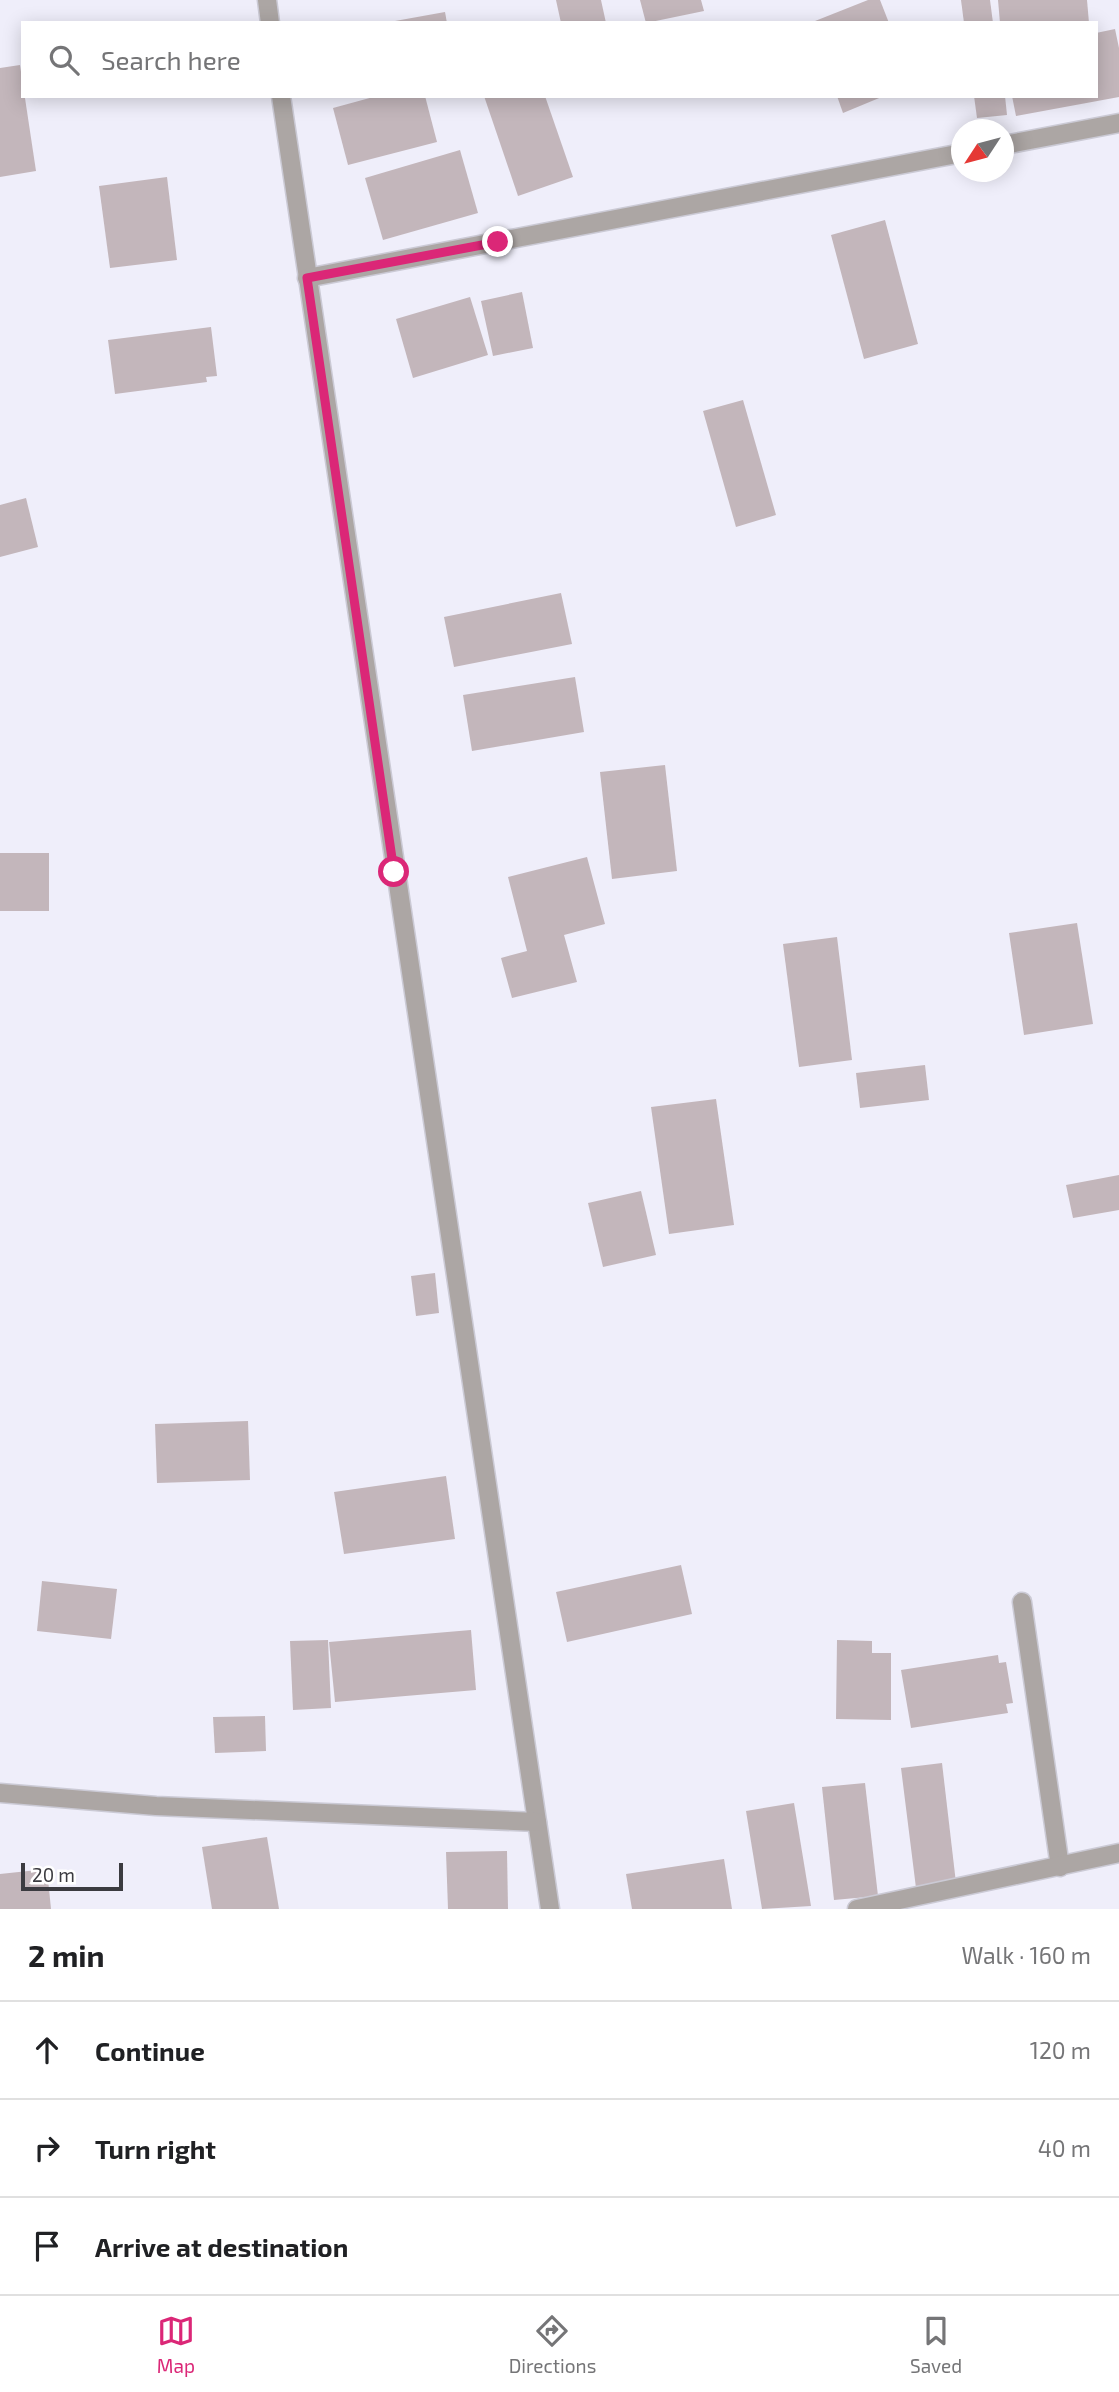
<!DOCTYPE html>
<html lang="en">
<head>
<meta charset="utf-8">
<style>
	:root { --surface:#fff; --page:#f6f6f6; --text:#202124; --muted:#757577; --line:#e0e0e0; --accent:#db2777 }
	body { margin:0; font-family:"Exo 2",sans-serif; background:var(--page); color:var(--text) }
	.compass { position:absolute; left:951px; top:119px; width:63px; height:63px; border-radius:50%; background:var(--surface); box-shadow:0 4px 18px #0003; rotate:234deg }
	.scale { position:absolute; left:21px; bottom:18px; width:102px; box-sizing:border-box; padding-left:7px; border:4px solid #3b3b40; border-top:0; font-size:19px; line-height:24px; white-space:nowrap; color:#3b3b40; -webkit-text-stroke:5px #fff; paint-order:stroke }
	.stop { position:absolute; width:21px; height:21px; margin:-16px; border:5px solid #db2777; border-radius:50%; background:#fff }
	.stop.end { background:#db2777; border-color:#fff; box-shadow:0 2px 7px #0008 }
	.list { margin:0; padding:0; list-style:none }
	h2 { display:flex; justify-content:space-between; align-items:center; height:91px; margin:0; padding:0 28px; font-size:30px }
	h2 small { font-size:23px; font-weight:400; color:var(--muted) }
	.list li { display:grid; grid-template-columns:46px 1fr auto; gap:21px; align-items:center; box-sizing:border-box; height:98px; padding:0 28px; border-top:2px solid var(--line) }
	.list b { display:block; font-size:26px; white-space:nowrap }
	.list em { font-size:23px; font-style:normal; color:var(--muted) }
	.icon { flex:none; width:38px; height:38px; fill:none; stroke:currentColor; stroke-width:2; stroke-linecap:round; stroke-linejoin:round }
	.map { position:relative; flex:none; width:1119px; height:1909px; overflow:hidden }
	.search { position:absolute; background:var(--surface); box-shadow:0 4px 18px #0003; left:21px; right:21px; top:21px; height:77px; display:flex; align-items:center; gap:18px; box-sizing:border-box; padding:0 24px; border-radius:0px; color:var(--muted); font-size:26px }
	.sheet { height:385px; background:var(--surface) }
	nav { display:flex; justify-content:space-around; align-items:center; box-sizing:border-box; height:98px; border-top:2px solid var(--line); background:var(--surface); font-size:19px; color:var(--muted) }
	nav a { display:grid; justify-items:center; gap:4px }
	nav .on { color:var(--accent) }
	.map>svg:first-child { display:block }
	.building { fill:#c3b6bb }
	.lines { fill:none; stroke-linecap:round; stroke-linejoin:round }
	.street-casing { stroke:#cbcad5; stroke-width:21 }
	.street { stroke:#aca6a4; stroke-width:18 }
	.route { stroke:#db2777; stroke-width:9 }
</style>
</head>
<body>
<div class="map">
<svg width="1119" height="1909" viewBox="0 0 1119 1909">
	<rect width="100%" height="100%" fill="#efeefa"/>
	<g class="building">
		<polygon points="556,0 601,0 606,23 561,23"/>
		<polygon points="640,0 701,0 704,11 646,23"/>
		<polygon points="868,0 880,0 889,23 810,23"/>
		<polygon points="961,0 990,0 993,23 964,23"/>
		<polygon points="998,0 1087,0 1089,23 1000,23"/>
		<polygon points="445,12 447,23 395,23 395,21"/>
		<polygon points="1115,29 1119,48 1119,97 1016,116 1012,96 1096,96 1096,33"/>
		<polygon points="20,65 36,171 0,177 0,68"/>
		<polygon points="377,96 425,96 437,142 348,165 333,108"/>
		<polygon points="484,96 545,96 573,177 518,196"/>
		<polygon points="837,96 884,96 843,113"/>
		<polygon points="974,96 1005,96 1007,115 977,118"/>
		<polygon points="460,150 478,213 383,240 365,178"/>
		<polygon points="167,177 177,260 110,268 99,186"/>
		<polygon points="885,220 918,344 864,359 831,235"/>
		<polygon points="522,292 533,348 493,356 481,301"/>
		<polygon points="470,297 488,355 413,378 396,319"/>
		<polygon points="211,327 217,376 206,377 207,382 115,394 108,340"/>
		<polygon points="743,400 776,515 736,527 703,411"/>
		<polygon points="26,498 38,547 0,557 0,505"/>
		<polygon points="561,593 572,644 454,667 444,617"/>
		<polygon points="575,677 584,732 472,751 463,695"/>
		<polygon points="665,765 677,871 612,879 600,772"/>
		<rect x="0" y="853" width="49" height="58"/>
		<polygon points="587,857 605,924 564,935 577,982 512,998 501,958 527,951 508,877"/>
		<polygon points="1077,923 1093,1024 1024,1035 1009,933"/>
		<polygon points="837,937 852,1060 799,1067 783,944"/>
		<polygon points="925,1065 929,1100 860,1108 856,1073"/>
		<polygon points="716,1099 734,1225 669,1234 651,1107"/>
		<polygon points="1119,1175 1119,1210 1073,1218 1066,1185"/>
		<polygon points="641,1191 656,1255 603,1267 588,1203"/>
		<polygon points="435,1273 439,1313 416,1316 411,1276"/>
		<polygon points="248,1421 250,1480 157,1483 155,1424"/>
		<polygon points="446,1476 455,1539 344,1554 334,1492"/>
		<polygon points="681,1565 692,1614 567,1642 556,1592"/>
		<polygon points="42,1581 117,1589 111,1639 37,1631"/>
		<polygon points="471,1630 476,1690 335,1702 329,1642"/>
		<polygon points="328,1640 331,1708 293,1710 290,1641"/>
		<polygon points="837,1640 872,1641 872,1653 891,1653 891,1720 836,1719"/>
		<polygon points="998,1655 999,1663 1006,1662 1013,1703 1006,1704 1008,1713 911,1728 901,1670"/>
		<polygon points="265,1716 266,1751 215,1753 213,1717"/>
		<polygon points="942,1763 956,1883 916,1888 901,1768"/>
		<polygon points="865,1783 878,1896 834,1900 822,1787"/>
		<polygon points="794,1803 811,1906 762,1909 746,1811"/>
		<polygon points="267,1837 279,1909 212,1909 202,1847"/>
		<polygon points="507,1851 508,1909 448,1909 446,1852"/>
		<polygon points="724,1859 732,1909 632,1909 626,1874"/>
		<polygon points="47,1869 51,1909 0,1909 0,1874"/>
	</g>
	<g class="lines">
		<g class="street-casing">
			<g id="street">
				<polyline points="267,0 270,23"/>
				<polyline points="281,96 550,1909"/>
				<polyline points="1004,145 1119,123"/>
				<polyline points="307,278 962,153"/>
				<polyline points="1022,1602 1060,1867"/>
				<polyline points="0,1793 156,1806 537,1822"/>
				<polyline points="857,1909 1119,1853"/>
			</g>
		</g>
		<use href="#street" class="street"/>
	</g>
	<g class="lines">
		<polyline class="route" points="394,872 307,278 498,242"/>
	</g>
</svg>
<svg class="compass" viewBox="-18 -18 36 36"><path d="M0-13l5 13h-10z" fill="#e53935"/><path d="M0 13l5-13h-10z" fill="#757577"/></svg>
<div class="scale">20 m</div>
<div class="stop" style="left:394px;top:872px"></div>
<div class="stop end" style="left:498px;top:242px"></div>
<div class="search"><svg class="icon" aria-label="search" viewBox="0 0 24 24"><circle cx="10" cy="10" r="6"/><path d="M15 15l6 6"/></svg>Search here</div>
</div>
<section class="sheet">
<h2>2 min<small>Walk · 160 m</small></h2>
<ul class="list">
<li><svg class="icon" aria-label="ahead" viewBox="0 0 24 24"><path d="M12 20V5M6 11l6-6 6 6"/></svg><div><b>Continue</b></div><em>120 m</em></li>
<li><svg class="icon" aria-label="right" viewBox="0 0 24 24"><path d="M7 20v-9h11M14 6l5 5-5 5"/></svg><div><b>Turn right</b></div><em>40 m</em></li>
<li><svg class="icon" aria-label="arrive" viewBox="0 0 24 24"><path d="M6 21V4h12l-3 4 3 4H6"/></svg><div><b>Arrive at destination</b></div></li>
</ul>
</section>
<nav>
<a class="on"><svg class="icon" aria-label="map" viewBox="0 0 24 24"><path d="M3 6l6-2 6 2 6-2v14l-6 2-6-2-6 2zM9 4v14M15 6v14"/></svg>Map</a>
<a><svg class="icon" aria-label="directions" viewBox="0 0 24 24"><path d="M12 3l9 9-9 9-9-9zM9 14v-3h6M13 9l2 2-2 2"/></svg>Directions</a>
<a><svg class="icon" aria-label="saved" viewBox="0 0 24 24"><path d="M7 4h10v16l-5-4-5 4z"/></svg>Saved</a>
</nav>
</body>
</html>
